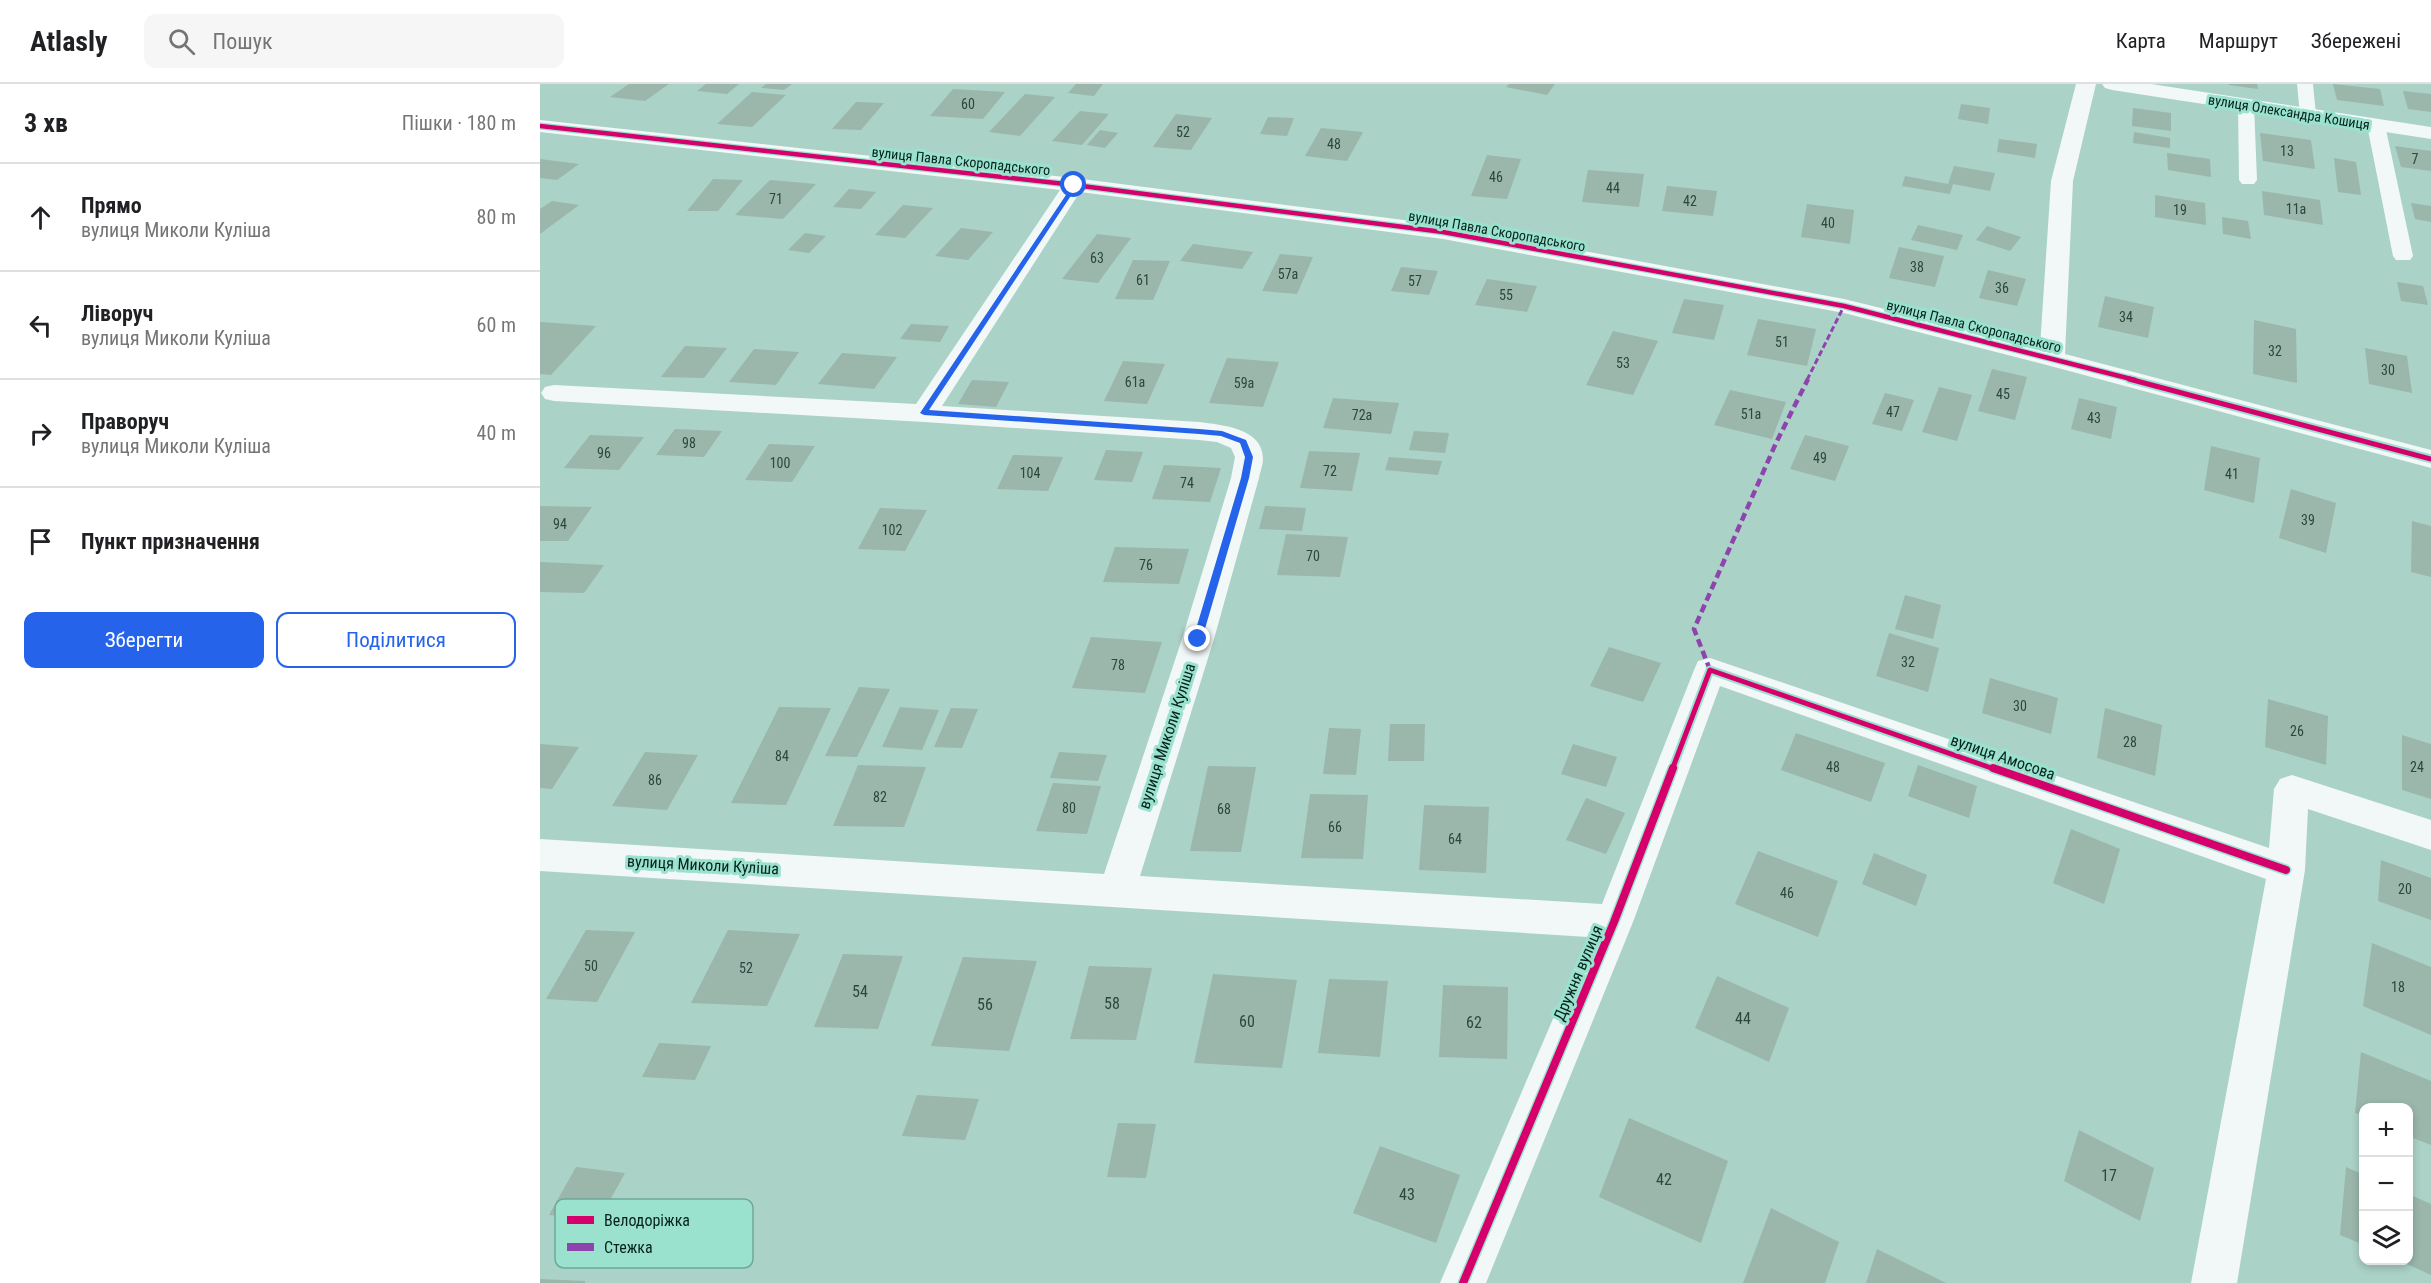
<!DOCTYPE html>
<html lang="uk">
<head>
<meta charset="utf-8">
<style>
	:root { --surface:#fff; --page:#f6f6f6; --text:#202124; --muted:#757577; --line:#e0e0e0; --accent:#2563eb }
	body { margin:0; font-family:"Roboto Condensed",sans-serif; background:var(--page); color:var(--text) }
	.controls { position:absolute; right:18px; bottom:18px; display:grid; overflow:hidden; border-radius:12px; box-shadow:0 3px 9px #0003 }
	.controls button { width:54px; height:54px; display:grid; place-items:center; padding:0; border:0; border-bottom:2px solid var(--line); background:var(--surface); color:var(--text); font:30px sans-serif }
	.stop { position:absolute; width:18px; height:18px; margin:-14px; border:4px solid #2563eb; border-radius:50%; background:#fff }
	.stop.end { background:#2563eb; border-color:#fff; box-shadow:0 2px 6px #0008 }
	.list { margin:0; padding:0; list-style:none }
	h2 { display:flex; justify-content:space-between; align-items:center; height:78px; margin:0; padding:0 24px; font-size:26px }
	h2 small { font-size:20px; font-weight:400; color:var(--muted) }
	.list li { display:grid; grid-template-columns:39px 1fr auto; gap:18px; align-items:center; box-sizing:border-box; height:108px; padding:0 24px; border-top:2px solid var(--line) }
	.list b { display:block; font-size:22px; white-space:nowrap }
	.list p { margin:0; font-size:20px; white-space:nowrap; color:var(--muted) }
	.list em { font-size:20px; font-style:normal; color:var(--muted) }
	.actions { display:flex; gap:12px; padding:18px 24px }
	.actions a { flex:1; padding:14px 0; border:2px solid var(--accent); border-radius:12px; text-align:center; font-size:21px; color:var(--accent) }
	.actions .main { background:var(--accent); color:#fff }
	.icon { flex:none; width:33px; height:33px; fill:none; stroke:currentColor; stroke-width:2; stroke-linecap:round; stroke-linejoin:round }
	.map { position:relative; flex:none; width:1891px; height:1199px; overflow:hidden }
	header { display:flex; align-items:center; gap:36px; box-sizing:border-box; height:84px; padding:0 30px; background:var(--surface); border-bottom:2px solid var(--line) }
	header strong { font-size:28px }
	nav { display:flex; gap:33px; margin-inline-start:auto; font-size:21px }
	.search { width:420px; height:54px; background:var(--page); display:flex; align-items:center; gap:15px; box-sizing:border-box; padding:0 21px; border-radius:12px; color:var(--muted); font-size:22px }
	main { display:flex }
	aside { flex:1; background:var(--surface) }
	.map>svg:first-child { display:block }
	.building { fill:#9bb6ab }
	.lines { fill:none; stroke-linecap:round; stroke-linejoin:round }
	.lane { fill:#f2f8f7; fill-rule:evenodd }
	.street { fill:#f2f8f7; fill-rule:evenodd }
	.quiet-far1 { stroke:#8e44ad; stroke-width:3; stroke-dasharray:6 3; stroke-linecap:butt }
	.quiet { stroke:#8e44ad; stroke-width:4.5; stroke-dasharray:8 4.5; stroke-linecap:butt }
	.cycleway-far2-casing { stroke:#9be2ce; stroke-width:7 }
	.cycleway-far1-casing { stroke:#9be2ce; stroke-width:9 }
	.cycleway-casing { stroke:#9be2ce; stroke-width:11 }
	.cycleway-far2 { stroke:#d6006c; stroke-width:4.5 }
	.cycleway-far1 { stroke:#d6006c; stroke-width:5 }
	.cycleway { stroke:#d6006c; stroke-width:8 }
	.route { fill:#2563eb }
	.labels { text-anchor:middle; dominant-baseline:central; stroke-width:6; stroke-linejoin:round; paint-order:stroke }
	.number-label { font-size:14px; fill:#2a4740 }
	.far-street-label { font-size:14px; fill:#04221c; stroke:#9be2ce }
	.street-label { font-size:16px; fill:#04221c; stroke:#9be2ce }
	.near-number-label { font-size:16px; fill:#2a4740 }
	.key { fill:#9be2ce; stroke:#6ea899; stroke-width:1.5 }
	.key-label { font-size:16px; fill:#04221c }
</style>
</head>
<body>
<header>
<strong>Atlasly</strong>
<div class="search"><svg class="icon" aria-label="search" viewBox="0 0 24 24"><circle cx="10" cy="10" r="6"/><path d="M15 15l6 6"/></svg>Пошук</div>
<nav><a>Карта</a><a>Маршрут</a><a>Збережені</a></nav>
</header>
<main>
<aside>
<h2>3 хв<small>Пішки · 180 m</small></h2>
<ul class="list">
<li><svg class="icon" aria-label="ahead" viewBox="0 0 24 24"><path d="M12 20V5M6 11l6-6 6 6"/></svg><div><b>Прямо</b><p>вулиця Миколи Куліша</p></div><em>80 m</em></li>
<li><svg class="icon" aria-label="left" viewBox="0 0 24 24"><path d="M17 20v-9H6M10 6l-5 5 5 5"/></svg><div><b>Ліворуч</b><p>вулиця Миколи Куліша</p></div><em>60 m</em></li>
<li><svg class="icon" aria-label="right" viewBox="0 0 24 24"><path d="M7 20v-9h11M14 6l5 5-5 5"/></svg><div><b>Праворуч</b><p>вулиця Миколи Куліша</p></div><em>40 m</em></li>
<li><svg class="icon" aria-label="arrive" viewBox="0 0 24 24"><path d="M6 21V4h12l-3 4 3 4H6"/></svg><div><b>Пункт призначення</b></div></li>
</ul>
<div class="actions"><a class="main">Зберегти</a><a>Поділитися</a></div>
</aside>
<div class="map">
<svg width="1891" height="1199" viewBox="0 0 1891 1199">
	<rect width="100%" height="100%" fill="#abd2c7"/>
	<g class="building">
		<polygon points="89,0 129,0 105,17 70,13"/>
		<polygon points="166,0 199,0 187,10 157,7"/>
		<polygon points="226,0 252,0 244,6 221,4"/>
		<polygon points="536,0 563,0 554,12 528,9"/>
		<polygon points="969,0 1015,0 1007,11 966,3"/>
		<polygon points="1689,0 1717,0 1718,5 1689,1"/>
		<polygon points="1793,0 1840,5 1844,22 1797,16"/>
		<polygon points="413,5 465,8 443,35 390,32"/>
		<polygon points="1863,7 1891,10 1891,28 1868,25"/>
		<polygon points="212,8 246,11 212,43 177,40"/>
		<polygon points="485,10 515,13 480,52 449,48"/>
		<polygon points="316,18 344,19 321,46 292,45"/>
		<polygon points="1421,20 1450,24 1448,40 1418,35"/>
		<polygon points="1593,24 1631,29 1631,47 1592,42"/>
		<polygon points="540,27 569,30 542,61 512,57"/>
		<polygon points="636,30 672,34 651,66 613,63"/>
		<polygon points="728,33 754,34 747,52 720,50"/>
		<polygon points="781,44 823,48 807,77 765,72"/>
		<polygon points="560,46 578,49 565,64 547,61"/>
		<polygon points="1594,48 1630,54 1630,64 1593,59"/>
		<polygon points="1720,49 1771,56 1775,85 1723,77"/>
		<polygon points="1459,55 1497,60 1495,74 1457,68"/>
		<polygon points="1855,62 1891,67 1891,87 1861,83"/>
		<polygon points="1627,69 1670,75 1671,93 1628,86"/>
		<polygon points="947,71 981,75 967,115 931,112"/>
		<polygon points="1794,74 1816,78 1821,111 1798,108"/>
		<polygon points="0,75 39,80 17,96 0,94"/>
		<polygon points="1414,82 1455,89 1450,107 1413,100 1410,110 1362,102 1365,92 1408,100"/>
		<polygon points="1048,86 1104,90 1099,123 1042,118"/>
		<polygon points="173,95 203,96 178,127 147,127"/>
		<polygon points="230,96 276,100 243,135 195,131"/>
		<polygon points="1127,102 1177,107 1173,132 1122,127"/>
		<polygon points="309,105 336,108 321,125 293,123"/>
		<polygon points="1722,107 1780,116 1783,141 1724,131"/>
		<polygon points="1615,111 1665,119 1666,141 1615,133"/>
		<polygon points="12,117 39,121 0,150 0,125"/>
		<polygon points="1871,119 1891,122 1891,138 1875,135"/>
		<polygon points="1267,120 1314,126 1310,160 1261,153"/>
		<polygon points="363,121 393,124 365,154 335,151"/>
		<polygon points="1682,133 1708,137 1711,155 1683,150"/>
		<polygon points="1378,141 1423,151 1417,166 1371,156"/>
		<polygon points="1447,142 1481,153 1470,167 1436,156"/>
		<polygon points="421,144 453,148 428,176 395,172"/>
		<polygon points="265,149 286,152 269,169 248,166"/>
		<polygon points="557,150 591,154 558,199 522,195"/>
		<polygon points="653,160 713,168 702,185 640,177"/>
		<polygon points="1359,163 1404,172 1395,203 1349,194"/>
		<polygon points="740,170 773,173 757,210 722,207"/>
		<polygon points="593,176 630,177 613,216 575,215"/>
		<polygon points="861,183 898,187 889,211 851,207"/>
		<polygon points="1448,186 1486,195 1477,222 1439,214"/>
		<polygon points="947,195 997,202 987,228 935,221"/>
		<polygon points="1857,198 1883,202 1888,221 1861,217"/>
		<polygon points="1565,212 1614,223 1608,254 1558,243"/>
		<polygon points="1144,215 1184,221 1174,256 1132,249"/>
		<polygon points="1218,235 1276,245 1267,282 1207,271"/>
		<polygon points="1714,236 1756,245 1757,299 1713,290"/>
		<polygon points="0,238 56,242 11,291 0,290"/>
		<polygon points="371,240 409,242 400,258 360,255"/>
		<polygon points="1073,247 1118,257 1093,311 1046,301"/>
		<polygon points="145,262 187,264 164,294 121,293"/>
		<polygon points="1825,264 1867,272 1872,309 1829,300"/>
		<polygon points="214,265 259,268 236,301 189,298"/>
		<polygon points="302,269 357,273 334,305 278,300"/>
		<polygon points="687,274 739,278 723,323 669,319"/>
		<polygon points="583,277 625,280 607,320 564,317"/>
		<polygon points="1452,285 1487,293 1475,336 1438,327"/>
		<polygon points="432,296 469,298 456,323 418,320"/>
		<polygon points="1399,303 1432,311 1417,357 1382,348"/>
		<polygon points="1190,306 1246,318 1232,355 1174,341"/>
		<polygon points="1345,309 1374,316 1362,347 1332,340"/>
		<polygon points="793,314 859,319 851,350 783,344"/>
		<polygon points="1539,314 1577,323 1571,355 1531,345"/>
		<polygon points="135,345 182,347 164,373 116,371"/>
		<polygon points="874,347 909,349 905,369 869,366"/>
		<polygon points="50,351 104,353 79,386 24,384"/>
		<polygon points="1265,351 1309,362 1295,397 1250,385"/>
		<polygon points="229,360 275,362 252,398 205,396"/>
		<polygon points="1671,362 1720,374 1714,419 1664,406"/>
		<polygon points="566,366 603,368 592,398 554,396"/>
		<polygon points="769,367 820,369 812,407 760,404"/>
		<polygon points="473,371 523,373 508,407 457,405"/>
		<polygon points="849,373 902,377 898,391 845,386"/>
		<polygon points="624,381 681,384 670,418 612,415"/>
		<polygon points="1751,405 1796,419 1786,469 1739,454"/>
		<polygon points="0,422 52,423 28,457 0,457"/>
		<polygon points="725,422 766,424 762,447 719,445"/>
		<polygon points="340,424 387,426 365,467 318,465"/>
		<polygon points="1872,437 1891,442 1891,493 1871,488"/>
		<polygon points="746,450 808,453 800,493 737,491"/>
		<polygon points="575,463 649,465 639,500 563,498"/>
		<polygon points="0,478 64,481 44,509 0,508"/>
		<polygon points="1365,511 1401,521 1393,555 1355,545"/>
		<polygon points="1349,549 1399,564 1388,608 1336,592"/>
		<polygon points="551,553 622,558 605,609 532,604"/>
		<polygon points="1069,563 1121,579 1103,618 1050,602"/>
		<polygon points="1450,594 1518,614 1511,650 1442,629"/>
		<polygon points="319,603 350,605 317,673 285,672"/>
		<polygon points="1728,615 1788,632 1786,681 1725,663"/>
		<polygon points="239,623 291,624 246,721 191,719"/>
		<polygon points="360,623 399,626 382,666 342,663"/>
		<polygon points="411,624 438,625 422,664 394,663"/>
		<polygon points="1565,624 1622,641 1615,692 1557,674"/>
		<polygon points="850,640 885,640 884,677 848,677"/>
		<polygon points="789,644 821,645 816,691 783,690"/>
		<polygon points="1256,649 1345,679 1331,718 1241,686"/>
		<polygon points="1862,651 1891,660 1891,715 1862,706"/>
		<polygon points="0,660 39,663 12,705 0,704"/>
		<polygon points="1033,660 1077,673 1066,703 1021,690"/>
		<polygon points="105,668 158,671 127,726 72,722"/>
		<polygon points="519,668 567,671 558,697 510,694"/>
		<polygon points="318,681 386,683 364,743 293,742"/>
		<polygon points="1378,681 1437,702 1429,734 1368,712"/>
		<polygon points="668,682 716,683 701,768 650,767"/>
		<polygon points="513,699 561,702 547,750 496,747"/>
		<polygon points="770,710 828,711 823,775 761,774"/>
		<polygon points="1046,714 1085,729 1066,770 1026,756"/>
		<polygon points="884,721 949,723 946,789 879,786"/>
		<polygon points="1531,745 1580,765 1564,820 1513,799"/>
		<polygon points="1218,767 1298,797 1278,853 1195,820"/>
		<polygon points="1334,769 1387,791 1376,822 1322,800"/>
		<polygon points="1841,776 1891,794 1891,836 1838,817"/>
		<polygon points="46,846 95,848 57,918 6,915"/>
		<polygon points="188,846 260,850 227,922 151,919"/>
		<polygon points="1832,859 1891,883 1891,951 1823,922"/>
		<polygon points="303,870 363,872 338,945 274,943"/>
		<polygon points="423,873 497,877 469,967 391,962"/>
		<polygon points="549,882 612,884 596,956 530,955"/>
		<polygon points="673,890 757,896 742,984 654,979"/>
		<polygon points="1177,892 1249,924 1229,978 1155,944"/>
		<polygon points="789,895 848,897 840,973 778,969"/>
		<polygon points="903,901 968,903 967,975 899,973"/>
		<polygon points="119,959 171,962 155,996 102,993"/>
		<polygon points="1821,968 1891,997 1891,1061 1868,1052 1868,1024 1824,1024 1824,1032 1815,1029"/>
		<polygon points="377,1011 439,1015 425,1056 362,1052"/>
		<polygon points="1089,1034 1188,1077 1161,1159 1059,1113"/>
		<polygon points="578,1039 616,1040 606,1094 567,1093"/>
		<polygon points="1539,1046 1614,1084 1600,1137 1524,1097"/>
		<polygon points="840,1062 920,1091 896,1159 813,1129"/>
		<polygon points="36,1083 85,1089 59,1136 9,1131"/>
		<polygon points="1806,1083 1824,1091 1824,1161 1800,1151"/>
		<polygon points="1868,1110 1891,1120 1891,1191 1858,1176 1868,1176"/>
		<polygon points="1231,1124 1299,1158 1285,1199 1203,1199"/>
		<polygon points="1337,1165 1406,1199 1326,1199"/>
		<polygon points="0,1195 45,1197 45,1199 0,1199"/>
	</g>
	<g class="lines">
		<g class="lane">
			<polygon points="1757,0 1773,0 1776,31 1774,35 1762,35 1760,31"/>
			<polygon points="1706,16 1714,21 1717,96 1714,100 1702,100 1699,96 1698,21"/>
			<polygon points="1836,36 1842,37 1845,41 1873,172 1870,176 1856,176 1853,172 1827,41 1830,37"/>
		</g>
		<g class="street">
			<path d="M 1536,0 L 1556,0 L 1533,97 L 1525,270 L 1891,366 L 1891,384 L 1503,280 L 1304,229 L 903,155 L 540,108 L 402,322 L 659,338 C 682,341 723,344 723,375 C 723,381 720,388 719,394 L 674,555 L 600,792 L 1062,820 L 1154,586 L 1158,577 L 1170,574 L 1729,764 L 1734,705 L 1740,695 L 1752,691 L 1891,736 L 1891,766 L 1768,725 L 1765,786 L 1697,1199 L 1651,1199 L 1726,795 L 1180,602 L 1093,838 L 946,1199 L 900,1199 L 1048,853 L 0,787 L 0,755 L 564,790 L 642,555 L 691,394 L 695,373 L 691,364 L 677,358 L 659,356 L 384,338 L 14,317 L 5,315 L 1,309 L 5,303 L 14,301 L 376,320 L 520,106 L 0,48 L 0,36 L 534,94 L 903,141 L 1304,215 L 1500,263 L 1511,97 Z"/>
			<polygon points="1562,0 1611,0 1891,43 1891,55 1572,6 1565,4"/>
		</g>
		<polyline class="quiet-far1" points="1267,296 1304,222"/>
		<polyline class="quiet" points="1170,586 1154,545 1236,359 1268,295"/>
		<g class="cycleway-far2-casing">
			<polyline id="cycleway-far2" points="0,42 534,101 903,148 1304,222 1595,296"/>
		</g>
		<g class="cycleway-far1-casing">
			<g id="cycleway-far1">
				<polyline points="1589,295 1891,375"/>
				<polyline points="1132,686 1170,586 1457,686"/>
			</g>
		</g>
		<g class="cycleway-casing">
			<g id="cycleway">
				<polyline points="1453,684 1746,786"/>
				<polyline points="923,1199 1074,838 1133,684"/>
			</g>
		</g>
		<use href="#cycleway-far2" class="cycleway-far2"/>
		<use href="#cycleway-far1" class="cycleway-far1"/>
		<use href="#cycleway" class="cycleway"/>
	</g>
	<polygon class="route" points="534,99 538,101 389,326 659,345 682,347 706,356 713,373 709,394 662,555 658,559 653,555 701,394 705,373 700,359 681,352 659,350 384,331 380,329"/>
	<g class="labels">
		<g class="number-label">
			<text x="428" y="20">60</text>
			<text x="643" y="48">52</text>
			<text x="794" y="60">48</text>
			<text x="1747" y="67">13</text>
			<text x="1875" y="75">7</text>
			<text x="956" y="93">46</text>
			<text x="1073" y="104">44</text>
			<text x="236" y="115">71</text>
			<text x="1150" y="117">42</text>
			<text x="1756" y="125">11а</text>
			<text x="1640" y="126">19</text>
			<text x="1288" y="139">40</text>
			<text x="557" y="174">63</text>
			<text x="1377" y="183">38</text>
			<text x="748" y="190">57а</text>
			<text x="603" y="196">61</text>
			<text x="875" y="197">57</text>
			<text x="1462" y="204">36</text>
			<text x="966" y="211">55</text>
			<text x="1586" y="233">34</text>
			<text x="1242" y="258">51</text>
			<text x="1735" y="267">32</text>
			<text x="1083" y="279">53</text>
			<text x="1848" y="286">30</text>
			<text x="595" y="298">61а</text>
			<text x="704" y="299">59а</text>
			<text x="1463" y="310">45</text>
			<text x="1353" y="328">47</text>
			<text x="1211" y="330">51а</text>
			<text x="822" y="331">72а</text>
			<text x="1554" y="334">43</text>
			<text x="149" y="359">98</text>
			<text x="64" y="369">96</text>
			<text x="1280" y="374">49</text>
			<text x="240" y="379">100</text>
			<text x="790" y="387">72</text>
			<text x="490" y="389">104</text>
			<text x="1692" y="390">41</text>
			<text x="647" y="399">74</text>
			<text x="1768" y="436">39</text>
			<text x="20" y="440">94</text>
			<text x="352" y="446">102</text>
			<text x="773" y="472">70</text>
			<text x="606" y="481">76</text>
			<text x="1368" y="578">32</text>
			<text x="578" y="581">78</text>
			<text x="1480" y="622">30</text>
			<text x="1757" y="647">26</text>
			<text x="1590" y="658">28</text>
			<text x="242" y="672">84</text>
			<text x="1293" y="683">48</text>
			<text x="1877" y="683">24</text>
			<text x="115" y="696">86</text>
			<text x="340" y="713">82</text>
			<text x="529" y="724">80</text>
			<text x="684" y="725">68</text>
			<text x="795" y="743">66</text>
			<text x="915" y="755">64</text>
			<text x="1865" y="805">20</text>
			<text x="1247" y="809">46</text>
			<text x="51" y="882">50</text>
			<text x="206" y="884">52</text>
			<text x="1858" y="903">18</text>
		</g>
		<g class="far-street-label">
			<text transform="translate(1749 28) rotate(9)">вулиця Олександра Кошиця</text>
			<text transform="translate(421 77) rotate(6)">вулиця Павла Скоропадського</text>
			<text transform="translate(957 147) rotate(10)">вулиця Павла Скоропадського</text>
			<text transform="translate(1434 242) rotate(14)">вулиця Павла Скоропадського</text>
		</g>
		<g class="street-label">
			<text transform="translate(627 652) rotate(-72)">вулиця Миколи Куліша</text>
			<text transform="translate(1463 673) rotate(19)">вулиця Амосова</text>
			<text transform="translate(163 781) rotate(3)">вулиця Миколи Куліша</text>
			<text transform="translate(1038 889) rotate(-67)">Дружня вулиця</text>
		</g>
		<g class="near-number-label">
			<text x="320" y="907">54</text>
			<text x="572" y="919">58</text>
			<text x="445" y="920">56</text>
			<text x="1203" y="934">44</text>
			<text x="707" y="937">60</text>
			<text x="934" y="938">62</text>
			<text x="1569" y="1091">17</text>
			<text x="1124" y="1095">42</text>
			<text x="867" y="1110">43</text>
		</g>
	</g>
	<rect x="15" y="1115" width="198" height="69" rx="9" class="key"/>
	<rect x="27" y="1132" width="27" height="8" fill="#d6006c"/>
	<rect x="27" y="1159" width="27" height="8" fill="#8e44ad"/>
	<g class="key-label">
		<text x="64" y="1142">Велодоріжка</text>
		<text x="64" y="1169">Стежка</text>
	</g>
</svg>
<div class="controls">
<button>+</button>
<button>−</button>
<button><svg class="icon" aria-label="layers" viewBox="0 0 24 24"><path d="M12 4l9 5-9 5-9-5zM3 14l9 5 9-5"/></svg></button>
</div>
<div class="stop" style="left:534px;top:101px"></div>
<div class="stop end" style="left:658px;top:555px"></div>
</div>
</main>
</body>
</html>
